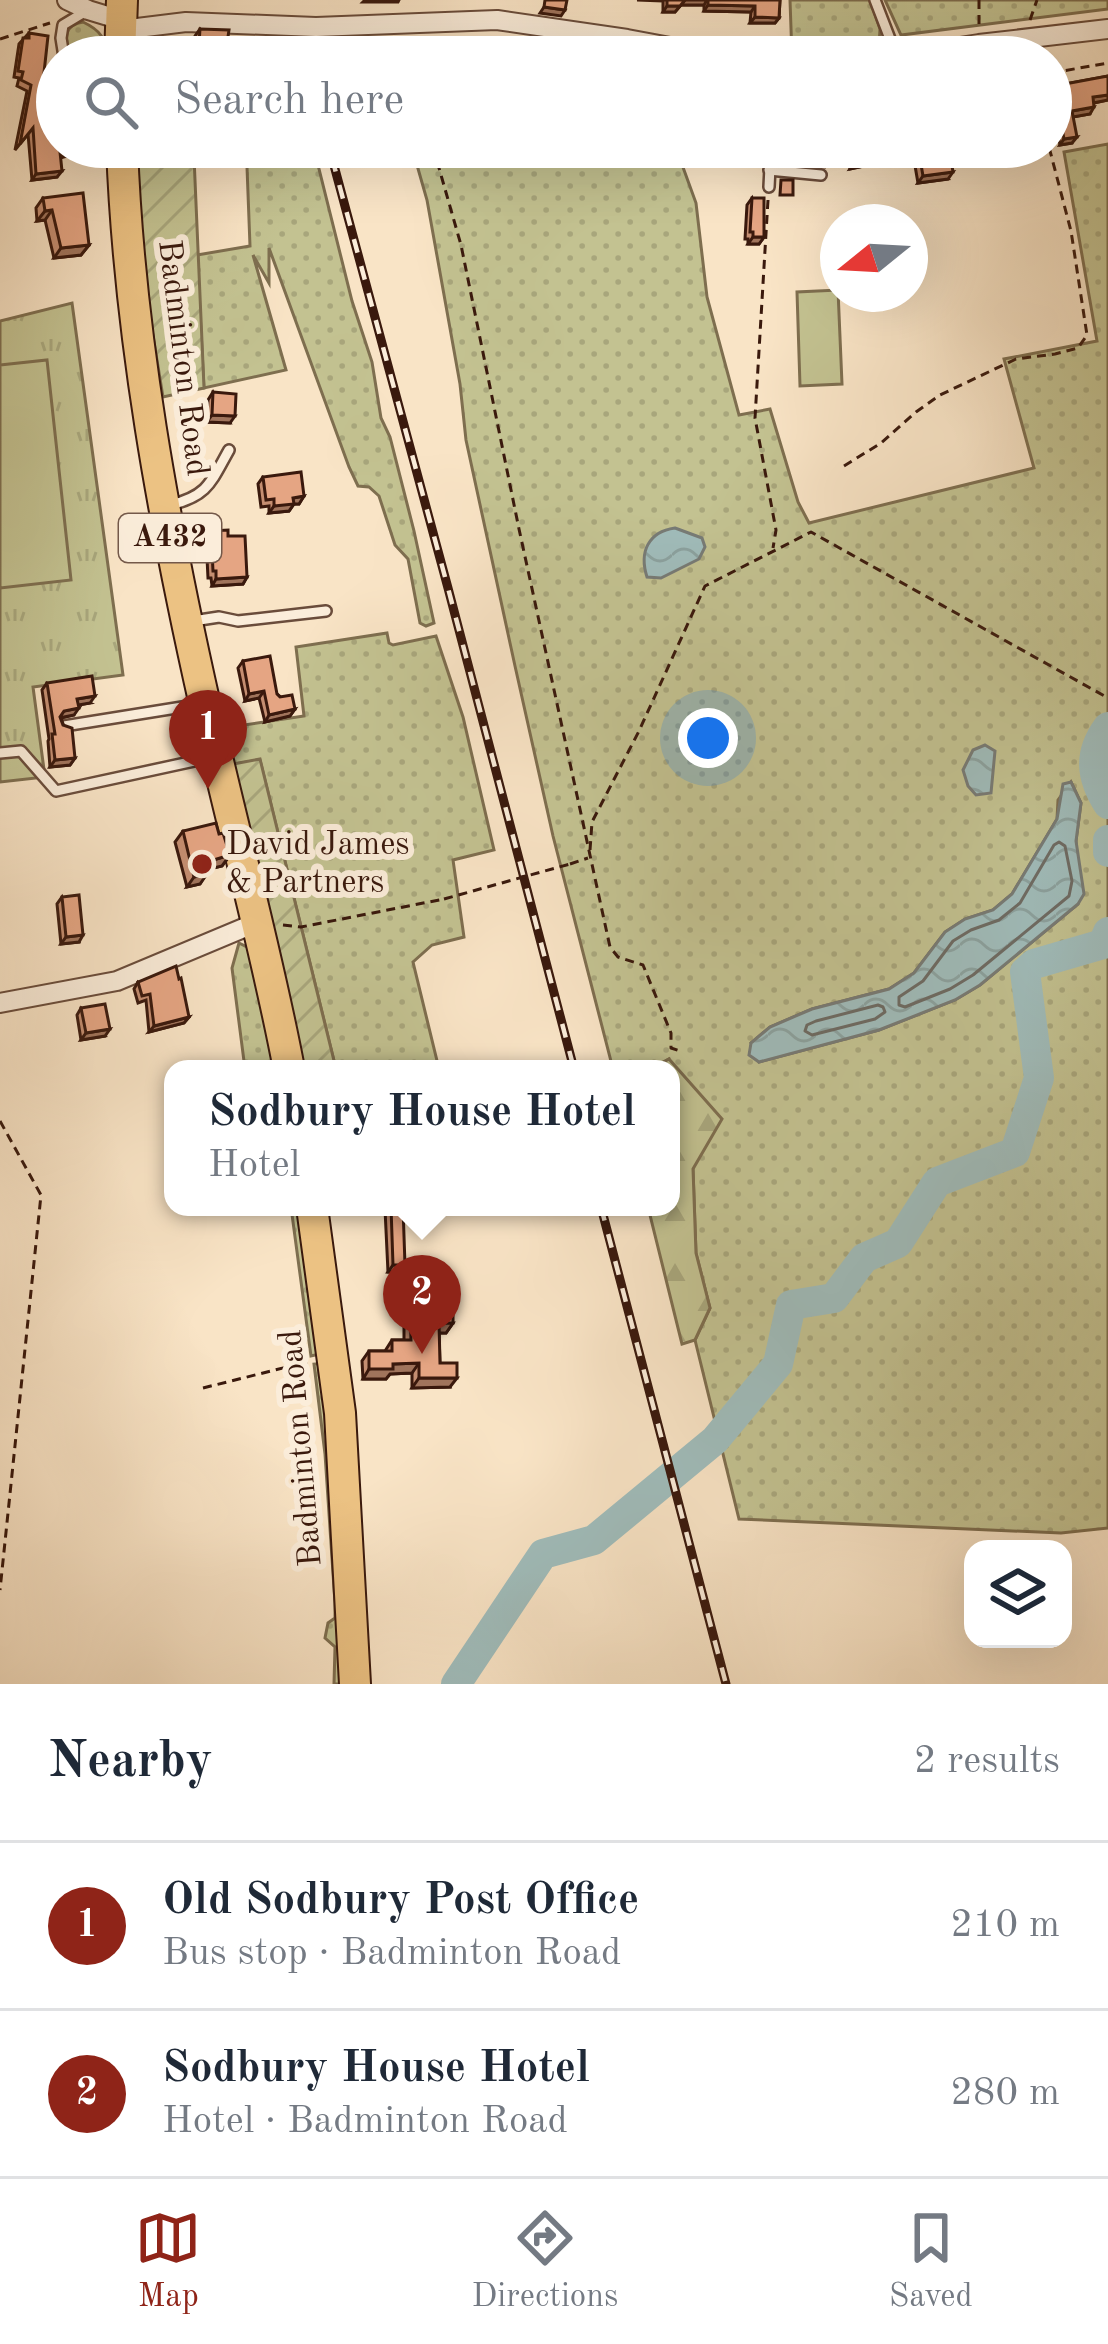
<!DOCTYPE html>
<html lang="en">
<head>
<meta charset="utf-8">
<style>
	:root { --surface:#fff; --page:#f6f6f7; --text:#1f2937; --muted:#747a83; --line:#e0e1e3; --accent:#8f2418 }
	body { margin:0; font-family:"Old Standard TT",serif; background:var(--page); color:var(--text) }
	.controls { position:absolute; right:36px; bottom:36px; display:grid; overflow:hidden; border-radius:24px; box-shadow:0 12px 48px #0002 }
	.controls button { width:108px; height:108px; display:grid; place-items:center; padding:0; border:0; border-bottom:3px solid var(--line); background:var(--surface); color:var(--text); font:60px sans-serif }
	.compass { position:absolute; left:820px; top:204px; width:108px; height:108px; border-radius:50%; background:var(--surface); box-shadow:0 12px 48px #0002; rotate:252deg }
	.you { position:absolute; left:708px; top:738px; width:42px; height:42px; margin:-30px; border:9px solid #fff; border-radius:50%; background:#1a73e8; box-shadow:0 0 0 18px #1a73e833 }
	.badge { display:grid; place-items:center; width:78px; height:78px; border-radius:50%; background:var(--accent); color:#fff; font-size:39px; font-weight:700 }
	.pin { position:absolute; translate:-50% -99px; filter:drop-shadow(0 3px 6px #0008) }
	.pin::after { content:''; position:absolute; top:63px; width:42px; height:36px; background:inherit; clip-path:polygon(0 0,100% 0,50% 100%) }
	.popup { position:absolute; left:164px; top:1060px; width:516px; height:156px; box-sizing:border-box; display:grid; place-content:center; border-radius:24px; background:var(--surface); filter:drop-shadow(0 3px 9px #0005); font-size:39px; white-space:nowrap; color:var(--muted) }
	.popup b { font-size:45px; color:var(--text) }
	.popup::after { content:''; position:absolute; left:50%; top:100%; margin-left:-24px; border:24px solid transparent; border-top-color:var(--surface) }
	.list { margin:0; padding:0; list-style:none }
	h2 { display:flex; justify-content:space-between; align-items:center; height:156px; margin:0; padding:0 48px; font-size:51px }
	h2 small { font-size:39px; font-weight:400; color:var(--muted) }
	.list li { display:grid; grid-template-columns:78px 1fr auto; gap:36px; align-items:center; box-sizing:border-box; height:168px; padding:0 48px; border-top:3px solid var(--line) }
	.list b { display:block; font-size:45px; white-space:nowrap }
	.list p { margin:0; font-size:39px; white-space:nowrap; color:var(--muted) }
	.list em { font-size:39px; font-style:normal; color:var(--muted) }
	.icon { flex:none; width:66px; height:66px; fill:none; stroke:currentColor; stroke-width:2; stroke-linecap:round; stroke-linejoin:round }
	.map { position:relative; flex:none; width:1108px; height:1684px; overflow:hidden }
	.search { position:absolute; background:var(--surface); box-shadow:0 12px 48px #0002; left:36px; right:36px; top:36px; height:132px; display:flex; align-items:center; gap:30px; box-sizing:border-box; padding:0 42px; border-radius:66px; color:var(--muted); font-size:45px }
	.sheet { height:492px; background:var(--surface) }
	nav { display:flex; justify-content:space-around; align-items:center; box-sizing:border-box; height:168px; border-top:3px solid var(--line); background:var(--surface); font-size:33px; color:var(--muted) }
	nav a { display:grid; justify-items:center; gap:6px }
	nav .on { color:var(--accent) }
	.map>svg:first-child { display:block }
	.grass { fill:url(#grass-dots); stroke:#7e6e4f; stroke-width:3; fill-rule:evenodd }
	.forest { fill:url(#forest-firs); stroke:#7e6e4f; stroke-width:3 }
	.park { fill:url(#park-tufts); stroke:#7e6e4f; stroke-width:3 }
	.garden { fill:url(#garden-furrows); stroke:#7e6e4f; stroke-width:3 }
	.pitch { fill:#c3c291; stroke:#7e6e4f; stroke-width:3 }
	.water { fill:url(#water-waves); stroke:#777b76; stroke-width:3 }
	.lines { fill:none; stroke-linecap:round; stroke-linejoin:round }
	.shore { stroke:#6d6b64; stroke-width:3 }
	.river { stroke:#a0bdbc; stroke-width:30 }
	.lane-casing { stroke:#6a4c3b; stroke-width:14 }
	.street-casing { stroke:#6a4c3b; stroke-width:22 }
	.primary-casing { stroke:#3a190d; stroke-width:34 }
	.path { stroke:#3a190d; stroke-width:3; stroke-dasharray:9 6; stroke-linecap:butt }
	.lane { stroke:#fbedda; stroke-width:9 }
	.street { stroke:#fbedda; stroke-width:18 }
	.primary { stroke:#ecc283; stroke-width:30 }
	.rail-casing { stroke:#3a190d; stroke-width:9 }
	.rail { stroke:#fbedda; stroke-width:4.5; stroke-dasharray:14; stroke-linecap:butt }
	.path-bridge { stroke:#3a190d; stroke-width:3; stroke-dasharray:9 6; stroke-linecap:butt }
	.wall { fill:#c58e71; stroke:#3a190d; stroke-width:3 }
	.shaded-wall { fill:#a0745c; stroke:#3a190d; stroke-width:3 }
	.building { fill:#e5a583; stroke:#3a190d; stroke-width:3 }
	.poi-dot { fill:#8f2418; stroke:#fbedda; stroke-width:4.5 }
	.labels { text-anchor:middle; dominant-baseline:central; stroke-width:12; stroke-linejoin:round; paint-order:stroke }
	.shield { fill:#fbedda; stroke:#74594a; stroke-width:3 }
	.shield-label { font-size:30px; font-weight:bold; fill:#3a190d }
	.street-label { font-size:33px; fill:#3a190d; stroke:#fbedda }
	.poi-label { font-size:33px; fill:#3a190d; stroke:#fbedda; text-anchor:start }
</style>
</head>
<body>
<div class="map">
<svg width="1108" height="1684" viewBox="0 0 1108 1684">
	<defs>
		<pattern id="grass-dots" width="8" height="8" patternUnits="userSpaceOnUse" patternTransform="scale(3)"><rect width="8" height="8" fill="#c3c291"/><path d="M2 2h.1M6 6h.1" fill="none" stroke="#a8a67c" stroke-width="1.8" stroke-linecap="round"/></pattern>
		<pattern id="forest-firs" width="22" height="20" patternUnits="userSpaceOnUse" patternTransform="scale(3)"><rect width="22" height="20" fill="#c3c291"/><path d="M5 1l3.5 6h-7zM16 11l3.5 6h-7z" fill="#a8a67c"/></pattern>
		<pattern id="park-tufts" width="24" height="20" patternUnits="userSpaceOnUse" patternTransform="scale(3)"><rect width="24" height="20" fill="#c3c291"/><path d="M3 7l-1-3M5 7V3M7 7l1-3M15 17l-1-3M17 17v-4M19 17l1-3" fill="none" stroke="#a8a67c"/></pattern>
		<pattern id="garden-furrows" width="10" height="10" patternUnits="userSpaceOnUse" patternTransform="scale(3)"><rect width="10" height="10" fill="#c3c291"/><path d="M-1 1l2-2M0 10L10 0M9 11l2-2" fill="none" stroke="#a8a67c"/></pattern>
		<pattern id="water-waves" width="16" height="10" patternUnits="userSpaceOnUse" patternTransform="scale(3)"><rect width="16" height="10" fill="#a0bdbc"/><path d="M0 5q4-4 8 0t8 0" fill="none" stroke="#8ba2a0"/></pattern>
	</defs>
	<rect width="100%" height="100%" fill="#f9e4c6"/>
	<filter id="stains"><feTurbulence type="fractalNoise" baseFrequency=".00167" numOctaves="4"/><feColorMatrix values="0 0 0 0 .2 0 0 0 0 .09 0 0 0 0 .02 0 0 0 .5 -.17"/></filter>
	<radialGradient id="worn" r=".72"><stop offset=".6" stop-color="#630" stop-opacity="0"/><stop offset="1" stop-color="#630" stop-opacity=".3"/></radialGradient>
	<g class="grass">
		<polygon points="790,0 870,0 880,29 879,47 851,54 792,57"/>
		<polygon points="885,0 1108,0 1108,9 901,35"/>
		<path d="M 83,22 C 100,30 107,39 106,57 L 68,57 C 66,40 62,25 83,22 Z"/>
		<path d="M 1108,144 L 1108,1528 L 1061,1533 L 739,1519 L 695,1340 L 710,1308 L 696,1253 L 693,1169 L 669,1059 L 651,1069 L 613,1069 L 553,836 L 515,666 L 466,440 L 460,384 L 427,200 L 417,165 L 408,147 L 676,148 L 696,203 L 707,297 L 739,415 L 770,409 L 798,502 L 809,523 L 1034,468 L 1004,359 L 1097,341 L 1064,152 ZM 1071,782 L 1081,803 L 1076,841 L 1078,904 L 980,985 L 955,1000 L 879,1030 L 759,1062 L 751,1043 L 770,1027 L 812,1009 L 889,989 L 914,973 L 945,932 L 965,919 L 993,910 L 1012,894 L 1057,819 L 1058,800 Z"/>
		<polygon points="272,147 291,166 317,161 352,301 372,362 381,418 390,437 414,531 434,623 426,626 420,623 408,559 395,545 379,496 369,487 358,486 349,467 269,248 269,283 253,255 286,370 204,388 197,255 250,246 247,167"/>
		<polygon points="387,633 389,643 393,645 436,636 463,717 494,850 453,860 464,937 432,945 413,962 439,1069 336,1069 260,760 228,765 224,728 304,716 296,647"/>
		<polygon points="239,943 257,952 278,1069 245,1069 232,968"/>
		<polygon points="291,1207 303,1207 324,1353 311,1356"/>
		<polygon points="326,1363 346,1684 334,1684 335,1647 325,1638 328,1623 335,1618 335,1603 325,1454 314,1364"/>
	</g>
	<g class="forest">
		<polygon points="272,147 375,147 291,166"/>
		<polygon points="669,1059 722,1119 693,1169 696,1253 710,1308 695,1340 682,1344 648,1207 671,1207 671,1069 651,1069"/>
	</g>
	<polygon class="park" points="72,303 123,675 33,687 45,777 0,782 0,321"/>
	<g class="garden">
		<polygon points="137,147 194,157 204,388 163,397 138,244"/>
		<polygon points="260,759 336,1069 298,1069 228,765"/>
	</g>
	<g class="pitch">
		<polygon points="838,290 842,384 800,386 797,292"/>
		<polygon points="47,360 71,580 0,588 0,365"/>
	</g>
	<g class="water">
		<path d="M 675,528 L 702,538 L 705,547 L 699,559 L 661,578 L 647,577 C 639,552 648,532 675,528 Z"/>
		<polygon points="985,745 995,751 991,793 976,795 968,786 963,770 973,750"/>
		<polygon points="1071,782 1081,803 1076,841 1084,894 1078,904 980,985 955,1000 879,1030 759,1062 749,1055 751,1043 770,1027 812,1009 889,989 914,973 945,932 965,919 993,910 1012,894 1057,819 1063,784"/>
	</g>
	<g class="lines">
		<g class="shore">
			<polygon points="1059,842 1065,846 1072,881 1069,896 973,975 950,989 905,1007 899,1005 899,997 923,981 953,941 971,930 999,920 1020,903 1054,845"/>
			<polygon points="878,1005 883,1007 885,1012 875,1019 812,1035 805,1031 807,1025 816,1021"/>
		</g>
		<g class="river">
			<path d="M 1108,727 C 1088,754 1091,777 1108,804"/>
			<polyline points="1108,840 1108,852"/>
			<polyline points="456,1684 543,1554 594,1540 715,1440 778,1364 791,1305 834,1298 864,1258 898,1243 937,1182 1015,1152 1039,1078 1025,972 1034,964 1103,944 1108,932"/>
		</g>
		<g class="lane-casing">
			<g id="lane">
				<polyline points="875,0 897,57"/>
				<polyline points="64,57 61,38 63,25 88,10"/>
				<polyline points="1025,57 1027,38"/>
				<polyline points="769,170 821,175"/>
				<polyline points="769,187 771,147"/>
				<path d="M 170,505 C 208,496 211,482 229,450"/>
				<polyline points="193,621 219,617 238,621 326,611"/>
				<polyline points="64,726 201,704"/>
				<polyline points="0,753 21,751 56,791 213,757"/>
			</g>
		</g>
		<g class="street-casing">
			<g id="street">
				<polyline points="67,0 88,10 121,20"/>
				<polyline points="121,30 186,22 316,27 497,20 627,39 724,57"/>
				<polyline points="895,57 979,44 1108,29"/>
				<polyline points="0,1003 117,981 258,922"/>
			</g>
		</g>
		<g class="primary-casing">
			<g id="primary">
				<polyline points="120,57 122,0"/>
				<path d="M 122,147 C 129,334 164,523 205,705 C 232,827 266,947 289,1069"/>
				<polyline points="312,1207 340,1413 355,1684"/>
			</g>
		</g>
		<g class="path">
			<polyline points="1030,20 1037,0"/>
			<polyline points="979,24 979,0"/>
			<polyline points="0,39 50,23"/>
			<polyline points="426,57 427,42"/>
			<polyline points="1051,73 1108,63"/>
			<polyline points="433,147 461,245 519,529 610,947 618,957 643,965 671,1033 671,1048 683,1052"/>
			<polyline points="768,200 755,418 776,530 773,548"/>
			<polyline points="844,466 881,443 916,412 940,395 1016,359 1055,354 1078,348 1087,335 1071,231 1049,147"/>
			<polyline points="590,850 592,822 639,731 705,586 811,532 1108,698"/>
			<polyline points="570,864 588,858"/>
			<polyline points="283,925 301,927 444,899"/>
			<polyline points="0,1121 41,1195 0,1590"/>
			<polyline points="203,1388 307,1362"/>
		</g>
		<use href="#lane" class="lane"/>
		<use href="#street" class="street"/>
		<use href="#primary" class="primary"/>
		<g class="rail-casing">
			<g id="rail">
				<polyline points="332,158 448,588 574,1069"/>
				<polyline points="601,1207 726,1684"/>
			</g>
		</g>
		<use href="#rail" class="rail"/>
		<polyline class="path-bridge" points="444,899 570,864"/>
	</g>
	<g class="wall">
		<polygon points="637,0 780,0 779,18 775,23 750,23 751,12 704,11 704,5 681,5 675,12 663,12 663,1"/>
		<polygon points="200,29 225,57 194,57 195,36"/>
		<polygon points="29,33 42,91 75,149 71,155 60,158 57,177 32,180 28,134 15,150 27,91 17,86 19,78 14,77 19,44"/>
		<polygon points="1108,76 1108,100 1094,103 1090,114 1073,117 1072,143 1060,145 1051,100 1051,90 1054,86"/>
		<polygon points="850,147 886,147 874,164 850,169 847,152"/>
		<polygon points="918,147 948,179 918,183 913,154"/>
		<polygon points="43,198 89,245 81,255 54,258 45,220 37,221 36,208"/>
		<polygon points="752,198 764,237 759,244 748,244 748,239 745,239 747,205"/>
		<polygon points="213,392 230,423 207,422 208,400"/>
		<polygon points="263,477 304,496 299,504 294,504 289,511 269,513 269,506 261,507 258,484"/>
		<polygon points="211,531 228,536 247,577 243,584 212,586 211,578 208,578 206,538"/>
		<polygon points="243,661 277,694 295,709 290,716 265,722 259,698 245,701 238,668"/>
		<polygon points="47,683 90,703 78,705 74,715 61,718 75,758 70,765 50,767 48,741 49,739 42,690"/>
		<polygon points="183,831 219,834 230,855 222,866 209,869 200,884 187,887 175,842"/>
		<polygon points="62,897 79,942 61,944 57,904"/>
		<polygon points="138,982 189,1017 184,1023 149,1032 146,1000 138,1003 134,989"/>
		<polygon points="81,1008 105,1036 81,1040 77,1015"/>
		<polygon points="387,1207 403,1207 400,1272 388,1272 385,1209"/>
		<polygon points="410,1297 453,1323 446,1333 439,1333 440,1363 450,1387 412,1388 412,1373 390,1374 386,1379 363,1379 362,1361 369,1351 385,1351 392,1340 404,1340 404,1307"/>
	</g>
	<g class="shaded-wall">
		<polygon points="365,0 399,0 398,2 363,2"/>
		<polygon points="685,0 707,0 704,5 681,5"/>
		<polygon points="708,5 755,6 751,12 704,11"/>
		<polygon points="667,6 680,6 675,12 663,12"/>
		<polygon points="544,7 565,10 561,16 540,13"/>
		<polygon points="755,17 779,18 775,23 750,23"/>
		<polygon points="1108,95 1108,100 1088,104 1093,97"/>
		<polygon points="1094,107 1090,114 1067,118 1072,111"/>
		<polygon points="1077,137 1072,143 1060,145 1064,139"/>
		<polygon points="75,149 71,155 56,158 60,152"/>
		<polygon points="796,156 830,160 825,167 791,163"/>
		<polygon points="879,157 874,164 850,169 855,162"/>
		<polygon points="62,171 57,177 32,180 36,174"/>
		<polygon points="953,172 948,179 918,183 923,176"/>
		<polygon points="52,210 45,220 37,221 45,211"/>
		<polygon points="753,237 764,237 759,244 748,244"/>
		<polygon points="89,245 81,255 54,258 61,248"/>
		<polygon points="212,415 235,416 230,423 207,422"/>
		<polygon points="304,496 299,504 294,504 289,511 269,513 274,506 293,498"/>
		<polygon points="247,577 243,584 212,586 216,579"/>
		<polygon points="264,691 259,698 245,701 249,694"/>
		<polygon points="95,696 90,703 73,706 77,699"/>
		<polygon points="79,708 74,715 59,718 64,711"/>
		<polygon points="295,709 290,716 265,722 269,715"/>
		<polygon points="75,758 70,765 50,767 55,760"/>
		<polygon points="230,855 222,866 209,869 206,873 205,865 213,860"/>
		<polygon points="207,874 200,884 187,887 194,877"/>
		<polygon points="83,935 79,942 61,944 66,937"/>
		<polygon points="189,1017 184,1023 149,1032 154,1026"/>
		<polygon points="110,1029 105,1036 81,1040 86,1033"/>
		<polygon points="393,1265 405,1265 400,1272 388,1272"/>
		<polygon points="439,1323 453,1323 446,1333 432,1333"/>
		<polygon points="419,1363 412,1373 390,1374 386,1379 363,1379 369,1369 393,1364"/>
		<polygon points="419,1378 457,1378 450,1387 412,1388"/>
	</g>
	<g class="building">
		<polygon points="545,0 567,0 565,10 544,7"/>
		<polygon points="667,0 685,0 680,6 667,6"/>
		<polygon points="708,0 780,0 779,18 755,17 755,6 708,5"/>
		<polygon points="200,29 229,30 225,57 198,57"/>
		<polygon points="29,33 48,36 42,91 57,90 57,147 75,147 75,149 60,152 62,171 36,174 33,128 20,144 31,85 21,80 23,72 18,71 23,38 29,38"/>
		<polygon points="285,46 342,48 342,51 382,50 383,54 411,52 411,57 285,57"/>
		<polygon points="638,50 659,55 659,57 636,57"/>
		<polygon points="1108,76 1108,95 1093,97 1094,107 1072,111 1077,137 1064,139 1054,86"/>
		<polygon points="797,147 831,147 830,160 796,156"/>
		<polygon points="852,147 884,147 884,150 878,151 879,157 855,162"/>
		<polygon points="918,147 949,147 953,172 923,176"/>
		<polygon points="781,180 793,180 793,195 780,195"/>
		<polygon points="83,193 89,245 61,248 52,210 45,211 43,198"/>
		<polygon points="752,198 764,198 764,237 753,237 753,232 750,232"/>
		<polygon points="213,392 236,394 235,416 212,415"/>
		<polygon points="301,472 304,496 293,498 294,504 274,506 274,499 266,500 263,477"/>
		<polygon points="228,530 228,536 245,536 247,577 216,579 216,571 213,571 211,531"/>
		<polygon points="270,656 277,694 280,697 292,695 295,709 269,715 264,691 249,694 243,661"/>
		<polygon points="92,676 95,696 77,699 79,708 64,711 60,717 63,725 72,728 75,758 55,760 52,734 55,734 47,683"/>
		<polygon points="216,823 219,834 223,833 230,855 213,860 213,863 205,865 207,874 194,877 183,831"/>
		<polygon points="79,895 83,935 66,937 62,897"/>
		<polygon points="176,966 179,979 181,978 189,1017 154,1026 150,994 142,996 138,982"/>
		<polygon points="105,1004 110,1029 86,1033 81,1008"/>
		<polygon points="391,1207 403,1207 405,1265 393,1265"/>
		<polygon points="410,1297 453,1299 453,1323 439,1323 440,1363 457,1363 457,1378 419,1378 419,1363 393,1364 393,1369 369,1369 369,1351 392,1351 392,1340 411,1340"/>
	</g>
	<circle class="poi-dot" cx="202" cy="864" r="12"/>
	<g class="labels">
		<rect class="shield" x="119" y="514" width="102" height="48" rx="9"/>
		<g class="shield-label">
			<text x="170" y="538">A432</text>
		</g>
		<g class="street-label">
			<text transform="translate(182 358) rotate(83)">Badminton Road</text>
			<text transform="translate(302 1448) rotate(-95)">Badminton Road</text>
		</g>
		<g class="poi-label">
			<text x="226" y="845">David James<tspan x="226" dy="38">&amp; Partners</tspan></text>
		</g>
	</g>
	<rect width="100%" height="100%" filter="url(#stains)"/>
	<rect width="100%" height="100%" fill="url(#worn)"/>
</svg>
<div class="controls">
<button><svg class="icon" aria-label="layers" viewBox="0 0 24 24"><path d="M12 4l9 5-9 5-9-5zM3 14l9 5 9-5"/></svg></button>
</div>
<svg class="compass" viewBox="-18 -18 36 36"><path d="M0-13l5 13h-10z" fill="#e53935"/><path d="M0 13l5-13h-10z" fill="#747a83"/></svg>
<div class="you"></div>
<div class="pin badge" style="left:208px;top:789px">1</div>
<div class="pin badge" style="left:422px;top:1354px">2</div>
<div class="popup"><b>Sodbury House Hotel</b>Hotel</div>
<div class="search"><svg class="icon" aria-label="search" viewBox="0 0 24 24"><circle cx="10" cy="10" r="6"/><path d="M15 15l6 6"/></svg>Search here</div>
</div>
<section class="sheet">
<h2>Nearby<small>2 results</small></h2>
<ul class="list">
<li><span class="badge">1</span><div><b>Old Sodbury Post Office</b><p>Bus stop · Badminton Road</p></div><em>210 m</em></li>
<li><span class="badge">2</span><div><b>Sodbury House Hotel</b><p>Hotel · Badminton Road</p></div><em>280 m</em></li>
</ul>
</section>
<nav>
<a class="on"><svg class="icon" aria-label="map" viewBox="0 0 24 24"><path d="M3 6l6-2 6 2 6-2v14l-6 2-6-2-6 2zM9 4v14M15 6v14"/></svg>Map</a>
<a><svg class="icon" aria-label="directions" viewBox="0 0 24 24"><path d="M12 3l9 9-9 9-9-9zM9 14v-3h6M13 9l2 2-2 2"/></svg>Directions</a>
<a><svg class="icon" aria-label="saved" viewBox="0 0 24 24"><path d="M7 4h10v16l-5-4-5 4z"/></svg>Saved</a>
</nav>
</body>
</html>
